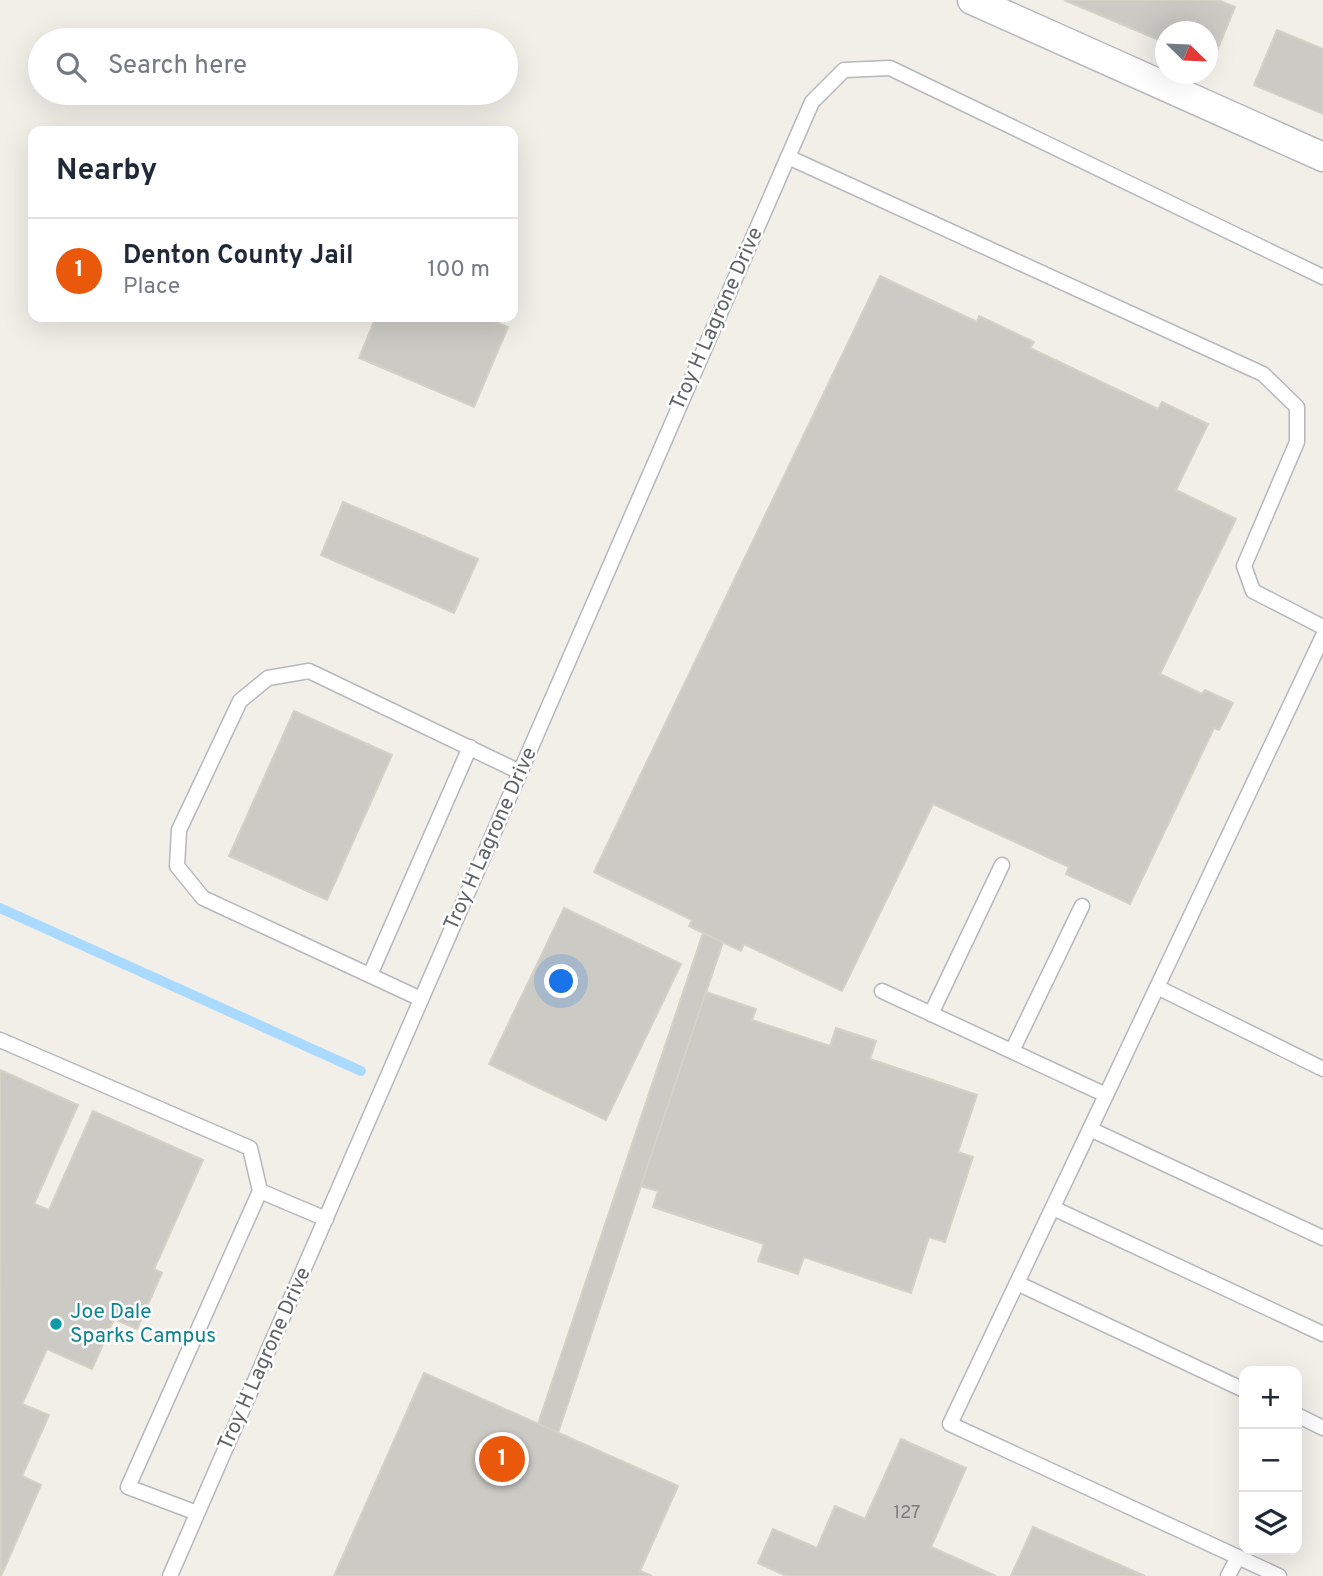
<!DOCTYPE html>
<html lang="en">
<head>
<meta charset="utf-8">
<style>
	:root { --surface:#fff; --page:#f6f6f7; --text:#1f2937; --muted:#747a83; --line:#e0e1e3; --accent:#ea580c }
	body { margin:0; font-family:Overpass,sans-serif; background:var(--page); color:var(--text) }
	.controls { position:absolute; right:21px; bottom:21px; display:grid; overflow:hidden; border-radius:14px; box-shadow:0 7px 28px #0002 }
	.controls button { width:63px; height:63px; display:grid; place-items:center; padding:0; border:0; border-bottom:2px solid var(--line); background:var(--surface); color:var(--text); font:35px sans-serif }
	.compass { position:absolute; left:1155px; top:21px; width:63px; height:63px; border-radius:50%; background:var(--surface); box-shadow:0 7px 28px #0002; rotate:113deg }
	.you { position:absolute; left:562px; top:982px; width:24px; height:24px; margin:-18px; border:5px solid #fff; border-radius:50%; background:#1a73e8; box-shadow:0 0 0 10px #1a73e833 }
	.badge { display:grid; place-items:center; width:46px; height:46px; border-radius:50%; background:var(--accent); color:#fff; font-size:23px; font-weight:700 }
	.pin { position:absolute; translate:-50% -50%; border:4px solid #fff; box-shadow:0 2px 7px #0006 }
	.list { margin:0; padding:0; list-style:none }
	h2 { display:flex; justify-content:space-between; align-items:center; height:91px; margin:0; padding:0 28px; font-size:30px }
	h2 small { font-size:23px; font-weight:400; color:var(--muted) }
	.list li { display:grid; grid-template-columns:46px 1fr auto; gap:21px; align-items:center; box-sizing:border-box; height:105px; padding:0 28px; border-top:2px solid var(--line) }
	.list b { display:block; font-size:26px; white-space:nowrap }
	.list p { margin:0; font-size:23px; white-space:nowrap; color:var(--muted) }
	.list em { font-size:23px; font-style:normal; color:var(--muted) }
	.icon { flex:none; width:38px; height:38px; fill:none; stroke:currentColor; stroke-width:2; stroke-linecap:round; stroke-linejoin:round }
	.map { position:relative; flex:none; width:1323px; height:1576px; overflow:hidden }
	.search { position:absolute; background:var(--surface); box-shadow:0 7px 28px #0002; left:28px; top:28px; width:490px; height:77px; display:flex; align-items:center; gap:18px; box-sizing:border-box; padding:0 24px; border-radius:38px; color:var(--muted); font-size:26px }
	.panel { position:absolute; background:var(--surface); box-shadow:0 7px 28px #0002; left:28px; top:126px; width:490px; height:196px; border-radius:14px }
	.map>svg:first-child { display:block }
	.lines { fill:none; stroke-linecap:round; stroke-linejoin:round }
	.stream { stroke:#aadaff; stroke-width:10 }
	.building { fill:#cccac5; stroke:#d6d1c6; stroke-width:2 }
	.lane-casing { stroke:#b5b8bc; stroke-width:17 }
	.street-casing { stroke:#b5b8bc; stroke-width:31 }
	.lane { stroke:#fff; stroke-width:14 }
	.street { stroke:#fff; stroke-width:28 }
	.culture-dot { fill:#0f9aa8; stroke:#fff; stroke-width:2.5 }
	.labels { text-anchor:middle; dominant-baseline:central; stroke-width:5; stroke-linejoin:round; paint-order:stroke }
	.number-label { font-size:18px; fill:#7a7d7f }
	.street-label { font-size:21px; fill:#5f6368; stroke:#fff }
	.culture-label { font-size:21px; fill:#0d838f; stroke:#fff; text-anchor:start }
</style>
</head>
<body>
<div class="map">
<svg width="1323" height="1576" viewBox="0 0 1323 1576">
	<rect width="100%" height="100%" fill="#f1efe8"/>
	<g class="lines">
		<polyline class="stream" points="0,908 361,1071"/>
	</g>
	<g class="building">
		<polygon points="1064,0 1218,0 1235,7 1212,63 1208,61 1208,32 1166,32 1166,43"/>
		<polygon points="1277,30 1323,49 1323,114 1254,85"/>
		<polygon points="880,276 977,322 979,316 1034,342 1030,348 1158,409 1162,402 1208,424 1176,490 1236,519 1160,674 1202,694 1205,690 1233,703 1219,730 1214,728 1130,904 1066,874 1069,867 933,804 842,991 744,944 741,951 703,933 689,926 692,920 594,872"/>
		<polygon points="376,317 484,317 508,327 474,407 359,358"/>
		<polygon points="343,502 478,559 454,613 321,555"/>
		<polygon points="294,711 392,755 327,900 229,856"/>
		<polygon points="564,908 681,964 606,1120 489,1064"/>
		<polygon points="703,933 723,942 558,1433 538,1424"/>
		<polygon points="706,992 756,1009 752,1020 830,1046 836,1028 876,1041 870,1059 977,1095 958,1152 973,1157 945,1242 929,1237 911,1293 804,1257 798,1274 758,1261 764,1244 653,1207 658,1191 641,1186"/>
		<polygon points="0,1070 78,1105 34,1204 49,1210 93,1111 203,1160 154,1269 162,1273 137,1329 114,1319 92,1369 47,1349 22,1404 49,1415 22,1476 41,1485 1,1576"/>
		<polygon points="424,1373 678,1486 640,1571 652,1576 334,1576"/>
		<polygon points="901,1439 966,1468 931,1547 996,1576 786,1576 758,1563 773,1529 817,1548 835,1506 865,1519"/>
		<polygon points="1033,1527 1145,1576 1011,1576"/>
	</g>
	<g class="lines">
		<g class="lane-casing">
			<g id="lane">
				<polyline points="788,157 1263,374 1297,407 1297,442 1244,566 1253,591 1323,627"/>
				<polyline points="1323,636 1090,1129 1323,1238"/>
				<polyline points="370,975 470,747"/>
				<polyline points="1157,987 1323,1069"/>
				<polyline points="882,991 1106,1095"/>
				<polyline points="421,999 203,898 177,866 179,830 240,701 268,678 309,671 520,772"/>
				<polyline points="931,1014 1002,865"/>
				<polyline points="0,1040 250,1148 260,1191"/>
				<polyline points="1012,1051 1082,906"/>
				<polyline points="1090,1129 950,1424 1279,1576"/>
				<polyline points="1053,1208 1323,1334"/>
				<polyline points="1017,1283 1244,1390"/>
				<polyline points="1297,1415 1323,1428"/>
				<polyline points="197,1513 128,1487 260,1191 326,1219"/>
				<polyline points="170,1576 812,102 844,70 890,68 1323,277"/>
				<polyline points="1228,1576 1238,1557"/>
			</g>
		</g>
		<g class="street-casing">
			<polyline id="street" points="972,0 1323,157"/>
		</g>
		<use href="#lane" class="lane"/>
		<use href="#street" class="street"/>
	</g>
	<circle class="culture-dot" cx="56" cy="1324" r="7"/>
	<g class="labels">
		<g class="number-label">
			<text x="907" y="1513">127</text>
		</g>
		<g class="street-label">
			<text transform="translate(717 319) rotate(-66)">Troy H Lagrone Drive</text>
			<text transform="translate(491 839) rotate(-66)">Troy H Lagrone Drive</text>
			<text transform="translate(265 1359) rotate(-66)">Troy H Lagrone Drive</text>
		</g>
		<g class="culture-label">
			<text x="70" y="1312">Joe Dale<tspan x="70" dy="24">Sparks Campus</tspan></text>
		</g>
	</g>
</svg>
<div class="controls">
<button>+</button>
<button>−</button>
<button><svg class="icon" aria-label="layers" viewBox="0 0 24 24"><path d="M12 4l9 5-9 5-9-5zM3 14l9 5 9-5"/></svg></button>
</div>
<svg class="compass" viewBox="-18 -18 36 36"><path d="M0-13l5 13h-10z" fill="#e53935"/><path d="M0 13l5-13h-10z" fill="#747a83"/></svg>
<div class="you"></div>
<div class="pin badge" style="left:502px;top:1459px">1</div>
<div class="search"><svg class="icon" aria-label="search" viewBox="0 0 24 24"><circle cx="10" cy="10" r="6"/><path d="M15 15l6 6"/></svg>Search here</div>
<section class="panel">
<h2>Nearby<small></small></h2>
<ul class="list">
<li><span class="badge">1</span><div><b>Denton County Jail</b><p>Place</p></div><em>100 m</em></li>
</ul>
</section>
</div>
</body>
</html>
